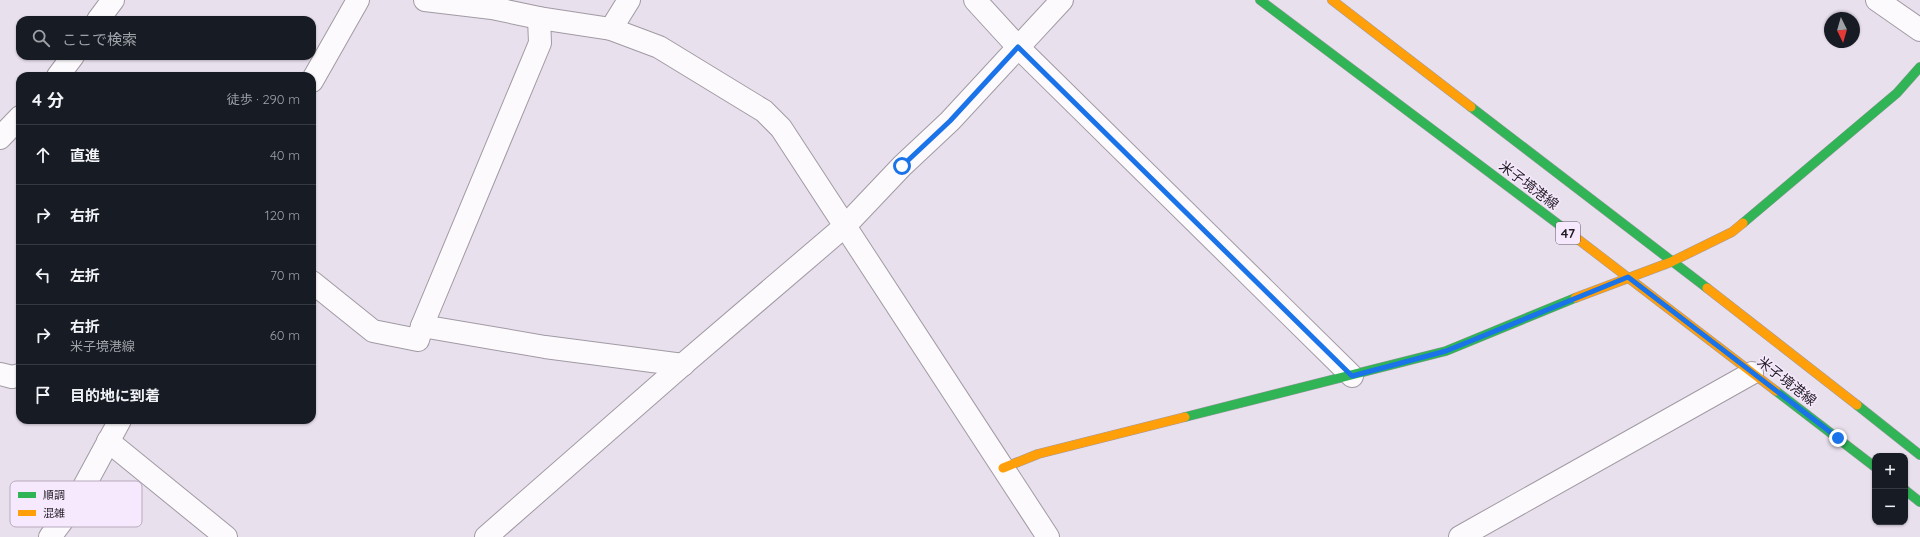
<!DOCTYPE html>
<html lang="ja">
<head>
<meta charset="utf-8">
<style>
	:root { --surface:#171b24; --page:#242831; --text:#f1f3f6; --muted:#9ea1a6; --line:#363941 }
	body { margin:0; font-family:Quicksand,"Noto Sans JP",sans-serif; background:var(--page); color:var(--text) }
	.controls { position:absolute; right:12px; bottom:12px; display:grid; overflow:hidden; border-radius:8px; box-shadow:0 1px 3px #0004 }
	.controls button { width:36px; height:36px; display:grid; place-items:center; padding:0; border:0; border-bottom:1px solid var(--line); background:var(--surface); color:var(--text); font:20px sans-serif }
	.compass { position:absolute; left:1824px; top:12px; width:36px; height:36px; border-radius:50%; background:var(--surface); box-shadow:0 1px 3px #0004; rotate:175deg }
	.stop { position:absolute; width:12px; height:12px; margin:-9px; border:3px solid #1a73e8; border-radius:50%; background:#fff }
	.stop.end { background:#1a73e8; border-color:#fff; box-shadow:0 1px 4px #0008 }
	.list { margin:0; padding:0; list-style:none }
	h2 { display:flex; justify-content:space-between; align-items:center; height:52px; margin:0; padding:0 16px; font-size:17px }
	h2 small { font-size:13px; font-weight:400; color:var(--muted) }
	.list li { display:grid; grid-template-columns:26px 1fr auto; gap:12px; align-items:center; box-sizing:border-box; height:60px; padding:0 16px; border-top:1px solid var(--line) }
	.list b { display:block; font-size:15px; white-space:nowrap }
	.list p { margin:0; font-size:13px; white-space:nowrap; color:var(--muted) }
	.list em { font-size:13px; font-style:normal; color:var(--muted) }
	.icon { flex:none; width:22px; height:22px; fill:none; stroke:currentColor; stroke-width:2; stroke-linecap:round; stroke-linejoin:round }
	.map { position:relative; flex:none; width:1920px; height:537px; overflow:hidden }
	.search { position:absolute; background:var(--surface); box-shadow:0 1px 3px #0004; left:16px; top:16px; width:300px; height:44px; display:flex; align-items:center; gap:10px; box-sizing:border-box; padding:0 14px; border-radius:12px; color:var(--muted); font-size:15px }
	.panel { position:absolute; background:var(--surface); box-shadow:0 1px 3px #0004; left:16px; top:72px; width:300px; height:352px; border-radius:12px }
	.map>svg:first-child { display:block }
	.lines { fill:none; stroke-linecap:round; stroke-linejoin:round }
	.street-casing { stroke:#a09aa4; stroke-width:24 }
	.fast-casing { stroke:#a09aa4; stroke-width:10 }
	.slow-casing { stroke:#a09aa4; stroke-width:10 }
	.street { stroke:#fcfafc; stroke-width:22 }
	.fast { stroke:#30b455; stroke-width:9 }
	.slow { stroke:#ff9f0a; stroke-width:9 }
	.route { stroke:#1a73e8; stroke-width:5 }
	.labels { text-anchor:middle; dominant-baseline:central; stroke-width:3; stroke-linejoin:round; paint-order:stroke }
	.shield { fill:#f6e8fd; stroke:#635b67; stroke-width:1 }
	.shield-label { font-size:13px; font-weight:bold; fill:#241e27 }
	.street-label { font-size:14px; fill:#241e27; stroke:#f6e8fd }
	.key { fill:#f6e8fd; stroke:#b7abbd; stroke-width:1 }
	.key-label { font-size:11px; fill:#241e27 }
</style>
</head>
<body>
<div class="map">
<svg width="1920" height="537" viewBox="0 0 1920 537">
	<rect width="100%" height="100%" fill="#e9e0ed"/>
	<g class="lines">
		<g class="street-casing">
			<g id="street">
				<polyline points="425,0 492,8 539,18 611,29 659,47 764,111 781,128 1048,537"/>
				<polyline points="975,0 1018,47 1352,376"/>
				<polyline points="1877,0 1920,30"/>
				<polyline points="539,18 540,43 422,326 545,347 683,365"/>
				<polyline points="98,20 113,0"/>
				<polyline points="611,29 629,0"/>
				<polyline points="58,76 73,56"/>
				<polyline points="312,81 358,0"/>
				<polyline points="0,138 20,117"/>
				<polyline points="312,282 373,331 418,340 422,326"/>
				<polyline points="0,374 12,377 20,375"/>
				<polyline points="108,441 226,537"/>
				<polyline points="50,537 74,505 120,420"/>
				<polyline points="486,537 687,361 846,225 902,166 950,121 1062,0"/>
				<polyline points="1460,537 1752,373"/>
			</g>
		</g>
		<g class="fast-casing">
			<g id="fast">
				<polyline points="1260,0 1562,227"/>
				<polyline points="1471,107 1707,288"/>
				<polyline points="1743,223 1897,93 1920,67"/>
				<polyline points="1776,391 1875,467"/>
				<polyline points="1857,405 1920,455"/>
				<polyline points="1185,417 1446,351 1575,298"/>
				<polyline points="1905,490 1920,502"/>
			</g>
		</g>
		<g class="slow-casing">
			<g id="slow">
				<polyline points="1332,0 1471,107"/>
				<polyline points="1562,227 1776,391"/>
				<polyline points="1707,288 1857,405"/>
				<polyline points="1575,298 1671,262 1732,232 1743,223"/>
				<polyline points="1003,468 1038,454 1185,417"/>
			</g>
		</g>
		<use href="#street" class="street"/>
		<use href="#fast" class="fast"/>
		<use href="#slow" class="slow"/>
	</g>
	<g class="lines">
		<polyline class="route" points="902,166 950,121 1018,47 1352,376 1446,351 1628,277 1838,438"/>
	</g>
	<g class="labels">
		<rect class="shield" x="1556" y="222" width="24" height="22" rx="3"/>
		<g class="shield-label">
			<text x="1568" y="233">47</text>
		</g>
		<g class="street-label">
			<text transform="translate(1529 185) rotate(37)">米子境港線</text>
			<text transform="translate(1787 381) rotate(38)">米子境港線</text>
		</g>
	</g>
	<rect x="10" y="481" width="132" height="46" rx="6" class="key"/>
	<rect x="18" y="492" width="18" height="6" fill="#30b455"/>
	<rect x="18" y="510" width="18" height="6" fill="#ff9f0a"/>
	<g class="key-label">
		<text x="43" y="499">順調</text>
		<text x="43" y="517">混雑</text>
	</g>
</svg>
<div class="controls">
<button>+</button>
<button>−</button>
</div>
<svg class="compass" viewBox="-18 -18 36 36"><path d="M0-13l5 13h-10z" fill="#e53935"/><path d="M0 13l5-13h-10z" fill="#9ea1a6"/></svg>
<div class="stop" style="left:902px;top:166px"></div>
<div class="stop end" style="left:1838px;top:438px"></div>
<div class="search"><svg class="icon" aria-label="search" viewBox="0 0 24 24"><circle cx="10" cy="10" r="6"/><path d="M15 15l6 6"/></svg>ここで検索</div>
<section class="panel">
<h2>4 分<small>徒歩 · 290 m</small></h2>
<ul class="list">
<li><svg class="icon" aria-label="ahead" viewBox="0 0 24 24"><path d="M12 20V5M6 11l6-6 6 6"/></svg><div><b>直進</b></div><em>40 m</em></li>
<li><svg class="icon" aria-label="right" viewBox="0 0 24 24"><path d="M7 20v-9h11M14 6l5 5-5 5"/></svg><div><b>右折</b></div><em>120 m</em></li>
<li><svg class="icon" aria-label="left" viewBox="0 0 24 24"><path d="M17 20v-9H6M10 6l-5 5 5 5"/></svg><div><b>左折</b></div><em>70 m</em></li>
<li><svg class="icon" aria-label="right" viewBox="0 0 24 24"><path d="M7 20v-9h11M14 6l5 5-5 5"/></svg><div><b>右折</b><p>米子境港線</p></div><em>60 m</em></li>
<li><svg class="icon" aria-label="arrive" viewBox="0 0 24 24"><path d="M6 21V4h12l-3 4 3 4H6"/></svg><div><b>目的地に到着</b></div></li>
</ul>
</section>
</div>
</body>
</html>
